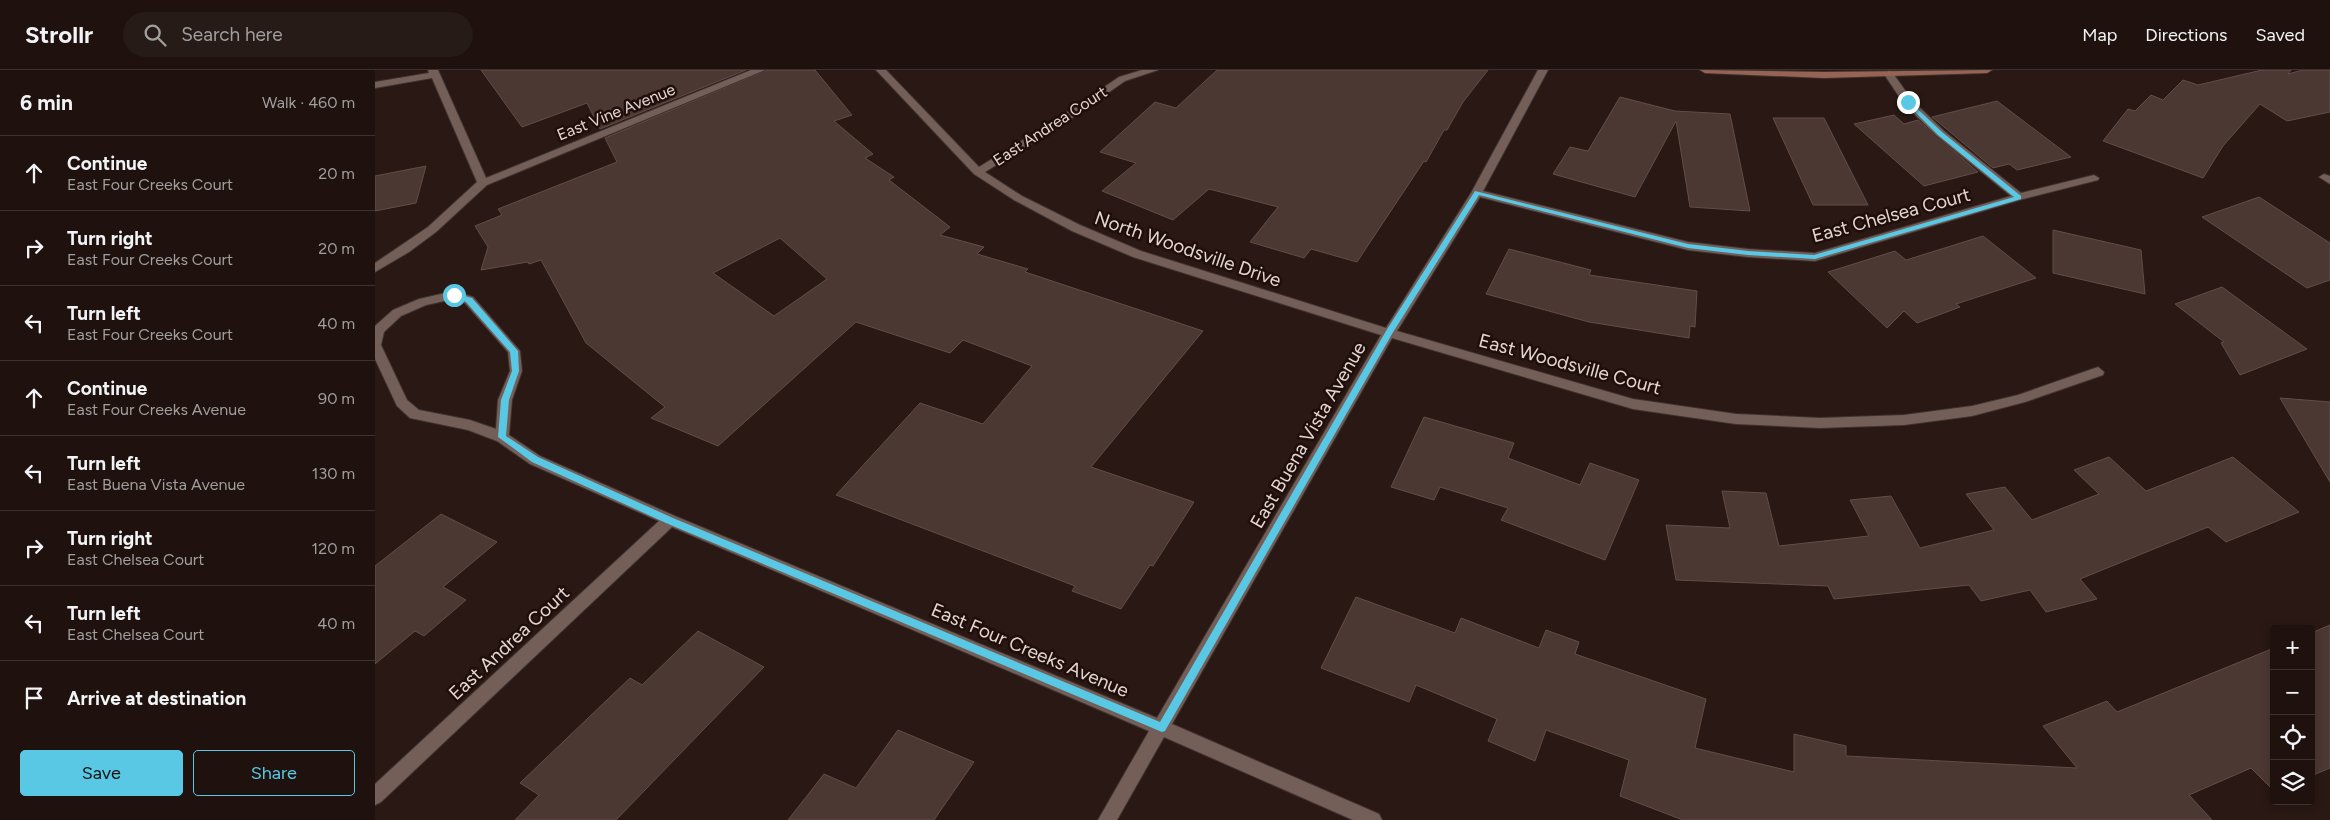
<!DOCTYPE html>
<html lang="en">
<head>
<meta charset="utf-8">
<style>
	:root { --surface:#1f120e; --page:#271b17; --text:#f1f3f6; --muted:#a19e9e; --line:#3c322e; --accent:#58c8e4 }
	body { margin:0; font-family:Figtree,sans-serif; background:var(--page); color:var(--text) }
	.controls { position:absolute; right:15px; bottom:15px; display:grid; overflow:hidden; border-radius:5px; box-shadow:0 2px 8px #0003 }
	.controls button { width:45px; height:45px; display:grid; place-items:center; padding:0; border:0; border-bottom:1px solid var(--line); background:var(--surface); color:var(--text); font:25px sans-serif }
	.stop { position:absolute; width:15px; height:15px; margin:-11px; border:4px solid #58c8e4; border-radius:50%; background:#fff }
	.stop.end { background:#58c8e4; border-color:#fff; box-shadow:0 1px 5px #0008 }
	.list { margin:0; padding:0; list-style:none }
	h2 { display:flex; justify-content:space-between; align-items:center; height:65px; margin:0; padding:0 20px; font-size:21px }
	h2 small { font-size:16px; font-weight:400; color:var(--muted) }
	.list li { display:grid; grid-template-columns:32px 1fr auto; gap:15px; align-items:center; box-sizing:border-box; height:75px; padding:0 20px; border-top:1px solid var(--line) }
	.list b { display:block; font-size:19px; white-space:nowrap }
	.list p { margin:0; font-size:16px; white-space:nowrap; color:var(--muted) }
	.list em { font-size:16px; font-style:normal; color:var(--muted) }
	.actions { display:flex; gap:10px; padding:15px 20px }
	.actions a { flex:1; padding:11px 0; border:1px solid var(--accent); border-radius:5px; text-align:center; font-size:18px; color:var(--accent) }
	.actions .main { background:var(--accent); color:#111 }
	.icon { flex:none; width:28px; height:28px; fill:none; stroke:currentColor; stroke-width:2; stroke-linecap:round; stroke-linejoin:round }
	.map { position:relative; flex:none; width:1955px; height:750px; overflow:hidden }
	header { display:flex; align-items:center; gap:30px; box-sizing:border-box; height:70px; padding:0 25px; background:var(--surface); border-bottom:1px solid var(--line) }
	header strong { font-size:24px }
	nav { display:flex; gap:28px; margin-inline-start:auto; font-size:18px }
	.search { width:350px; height:45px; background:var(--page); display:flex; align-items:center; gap:12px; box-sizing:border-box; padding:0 18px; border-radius:28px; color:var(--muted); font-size:19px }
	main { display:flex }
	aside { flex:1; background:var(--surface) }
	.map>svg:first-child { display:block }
	.building { fill:#4c3832; stroke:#624d47; fill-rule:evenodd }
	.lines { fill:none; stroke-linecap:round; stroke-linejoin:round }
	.minor-casing { stroke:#3f3230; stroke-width:2 }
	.secondary-casing { stroke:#3f3230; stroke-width:2 }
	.minor { fill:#745e58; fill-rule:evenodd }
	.secondary { fill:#976354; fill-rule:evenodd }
	.route { fill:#58c8e4 }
	.labels { text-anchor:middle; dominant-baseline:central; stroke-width:5; stroke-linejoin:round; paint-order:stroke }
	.far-street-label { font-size:16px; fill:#e3d6d2; stroke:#1f0e0a }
	.street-label { font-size:19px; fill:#e3d6d2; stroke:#1f0e0a }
</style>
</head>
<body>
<header>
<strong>Strollr</strong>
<div class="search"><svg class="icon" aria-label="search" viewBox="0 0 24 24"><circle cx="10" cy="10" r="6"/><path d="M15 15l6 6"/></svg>Search here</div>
<nav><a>Map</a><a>Directions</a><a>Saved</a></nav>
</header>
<main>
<aside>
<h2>6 min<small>Walk · 460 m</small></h2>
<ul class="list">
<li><svg class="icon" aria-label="ahead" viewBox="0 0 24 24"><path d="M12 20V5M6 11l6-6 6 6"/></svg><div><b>Continue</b><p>East Four Creeks Court</p></div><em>20 m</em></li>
<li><svg class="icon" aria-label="right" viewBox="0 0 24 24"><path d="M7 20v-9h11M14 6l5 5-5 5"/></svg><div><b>Turn right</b><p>East Four Creeks Court</p></div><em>20 m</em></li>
<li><svg class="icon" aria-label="left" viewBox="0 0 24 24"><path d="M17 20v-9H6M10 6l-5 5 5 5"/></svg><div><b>Turn left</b><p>East Four Creeks Court</p></div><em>40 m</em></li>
<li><svg class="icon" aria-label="ahead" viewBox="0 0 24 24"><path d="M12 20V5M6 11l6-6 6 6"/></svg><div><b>Continue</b><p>East Four Creeks Avenue</p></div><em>90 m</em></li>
<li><svg class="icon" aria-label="left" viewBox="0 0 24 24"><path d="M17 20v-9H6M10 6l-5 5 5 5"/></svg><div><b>Turn left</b><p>East Buena Vista Avenue</p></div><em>130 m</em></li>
<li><svg class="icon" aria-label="right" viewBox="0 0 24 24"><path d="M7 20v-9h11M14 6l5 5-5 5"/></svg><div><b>Turn right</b><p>East Chelsea Court</p></div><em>120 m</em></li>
<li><svg class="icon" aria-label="left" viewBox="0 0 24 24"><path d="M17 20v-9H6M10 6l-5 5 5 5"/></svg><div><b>Turn left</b><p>East Chelsea Court</p></div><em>40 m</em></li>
<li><svg class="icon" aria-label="arrive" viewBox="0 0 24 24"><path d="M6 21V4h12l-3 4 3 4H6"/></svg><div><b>Arrive at destination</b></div></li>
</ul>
<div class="actions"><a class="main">Save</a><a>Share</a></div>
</aside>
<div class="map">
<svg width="1955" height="750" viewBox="0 0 1955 750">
	<rect width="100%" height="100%" fill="#291813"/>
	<g class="building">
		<polygon points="106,0 371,0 225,59 212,33 147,57"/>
		<path d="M 392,0 L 440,0 L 477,45 L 459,51 L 498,84 L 490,88 L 519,107 L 514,110 L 575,157 L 565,165 L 609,177 L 602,184 L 653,199 L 650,202 L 828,261 L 716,397 L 819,432 L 778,496 L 775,495 L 746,539 L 697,521 L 700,516 L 461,425 L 545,333 L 608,354 L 657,296 L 588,270 L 575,283 L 481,252 L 343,376 L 276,348 L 290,337 L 211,273 L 166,190 L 154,194 L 153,192 L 106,200 L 113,177 L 100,156 L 127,145 L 123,139 L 242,92 L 230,68 ZM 405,168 L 452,209 L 399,246 L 338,203 Z"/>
		<polygon points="842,0 1113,0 1088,32 1072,60 1069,60 1051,92 1049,91 982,192 936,179 929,188 875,172 903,137 834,119 798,150 727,121 761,93 725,82 780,32 801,38"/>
		<polygon points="1887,0 1916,0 1913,4 1928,0 1955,0 1955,42 1912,51 1885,34 1848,76 1828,108 1728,71 1753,39 1760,41 1776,25 1788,30 1808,10 1823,15"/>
		<polygon points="1245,27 1300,41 1355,44 1375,141 1315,137 1301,51 1260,127 1178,104 1195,77 1213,81"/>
		<polygon points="1622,31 1696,87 1642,100 1634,94 1618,98 1557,47"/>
		<polygon points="1519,45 1529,54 1543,50 1603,102 1549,116 1479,54"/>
		<polygon points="1398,48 1449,48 1493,135 1438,135"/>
		<polygon points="51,96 41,133 0,141 0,106"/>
		<polygon points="1884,127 1955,173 1955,210 1932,218 1827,147"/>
		<polygon points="1678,160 1766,180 1770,224 1678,203"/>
		<polygon points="1608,166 1661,208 1581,234 1585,237 1542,253 1529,241 1512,258 1453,202 1520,181 1531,190"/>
		<polygon points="1134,179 1216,200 1214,205 1322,221 1320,257 1315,256 1314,268 1214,252 1111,224"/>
		<polygon points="1847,217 1932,279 1865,305 1846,273 1849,272 1800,234"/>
		<polygon points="1905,328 1955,332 1955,412"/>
		<polygon points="1049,347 1139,373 1133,388 1205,415 1215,393 1264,410 1230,490 1126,450 1133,438 1065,417 1059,430 1016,417"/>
		<polygon points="1734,387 1771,421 1858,387 1924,442 1851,472 1833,457 1705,509 1722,529 1671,542 1655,520 1606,531 1594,515 1459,529 1453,516 1301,510 1291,455 1355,458 1347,421 1391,423 1404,476 1494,466 1475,430 1516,426 1545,478 1619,460 1591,424 1630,417 1657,450 1724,424 1699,400"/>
		<polygon points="66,444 122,472 68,517 91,530 49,566 40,561 0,594 0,496"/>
		<polygon points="981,527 1080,563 1086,548 1164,578 1171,560 1204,572 1200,584 1331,629 1320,678 1419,702 1419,664 1471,676 1471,686 1702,698 1668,656 1732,631 1742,642 1899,578 1899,721 1876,698 1814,725 1837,750 1308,750 1245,726 1254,690 1171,660 1160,691 1113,671 1122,649 1041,615 1034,632 946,598"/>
		<polygon points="1955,555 1955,698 1936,706 1936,563"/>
		<polygon points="323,561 389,597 241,750 140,750 164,725 145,713 255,608 267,615"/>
		<polygon points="523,660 599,692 559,750 413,750 449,704 481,718"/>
	</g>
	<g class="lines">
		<g class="minor-casing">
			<g id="minor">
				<polygon points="53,0 63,0 111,108 376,0 390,0 112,115 61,162 34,182 0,202 0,193 53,157 102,112 57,8 0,18 0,12 54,3"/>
				<path d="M 501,0 L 511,0 L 604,97 L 682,49 L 744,7 L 767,0 L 783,0 L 750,11 L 690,53 L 610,102 L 647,126 L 705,155 L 766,181 L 1011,258 L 1096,123 L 1163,0 L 1173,0 L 1108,121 L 1313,172 L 1373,179 L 1440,183 L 1636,126 L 1561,65 L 1529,34 L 1509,4 L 1514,1 L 1517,2 L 1537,30 L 1569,61 L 1646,123 L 1719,105 L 1724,108 L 1723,110 L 1648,129 L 1440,191 L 1373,187 L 1313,180 L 1105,127 L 1022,261 L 1258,329 L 1361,344 L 1445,348 L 1529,345 L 1597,336 L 1643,325 L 1723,297 L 1729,302 L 1728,305 L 1650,332 L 1597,346 L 1529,355 L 1445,358 L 1361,354 L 1258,339 L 1017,268 L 797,654 L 1004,744 L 1007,750 L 978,750 L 789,667 L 742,750 L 723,750 L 774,661 L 297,457 L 6,732 L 0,735 L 0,714 L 284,451 L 155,394 L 122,371 L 93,360 L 35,348 L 22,336 L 0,289 L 0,256 L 18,240 L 44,229 L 79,221 L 98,227 L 145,281 L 147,301 L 137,330 L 134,365 L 165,386 L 300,446 L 782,648 L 1006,265 L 758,187 L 697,161 L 639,130 L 599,104 ZM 79,229 L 90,233 L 133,282 L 135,301 L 123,330 L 121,359 L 95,350 L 44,340 L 32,330 L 6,275 L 9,262 L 26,246 L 51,235 Z"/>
				<polygon points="1949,104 1955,106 1955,114 1944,107"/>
			</g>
		</g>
		<g class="secondary-casing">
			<polygon id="secondary" points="1325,0 1449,2 1617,0 1612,3 1449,8 1330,3"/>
		</g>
		<use href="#minor" class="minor"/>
		<use href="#secondary" class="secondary"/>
	</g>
	<polygon class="route" points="1533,30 1567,62 1646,126 1646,129 1440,189 1373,185 1313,178 1104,125 1017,264 790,661 787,662 291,453 157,392 123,367 126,330 137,301 135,282 91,232 76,225 79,223 97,228 143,281 144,301 134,330 131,366 163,387 298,448 785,652 1011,261 1100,121 1313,174 1373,181 1439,185 1639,127 1563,65 1531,33"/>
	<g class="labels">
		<g class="far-street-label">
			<text transform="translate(241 42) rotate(-22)">East Vine Avenue</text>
			<text transform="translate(675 56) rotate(-33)">East Andrea Court</text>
		</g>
		<g class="street-label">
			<text transform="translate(1516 145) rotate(-15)">East Chelsea Court</text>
			<text transform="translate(813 179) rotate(19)">North Woodsville Drive</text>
			<text transform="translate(1195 294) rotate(15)">East Woodsville Court</text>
			<text transform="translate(933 365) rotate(-60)">East Buena Vista Avenue</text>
			<text transform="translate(134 573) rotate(-43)">East Andrea Court</text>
			<text transform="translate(655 580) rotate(23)">East Four Creeks Avenue</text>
		</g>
	</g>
</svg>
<div class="controls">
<button>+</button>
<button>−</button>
<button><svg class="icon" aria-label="locate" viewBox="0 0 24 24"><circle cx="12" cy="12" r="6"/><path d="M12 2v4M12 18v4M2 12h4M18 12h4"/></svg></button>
<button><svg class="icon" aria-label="layers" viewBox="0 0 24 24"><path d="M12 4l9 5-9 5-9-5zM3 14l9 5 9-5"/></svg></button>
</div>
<div class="stop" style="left:79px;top:225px"></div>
<div class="stop end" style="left:1533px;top:32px"></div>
</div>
</main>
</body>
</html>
